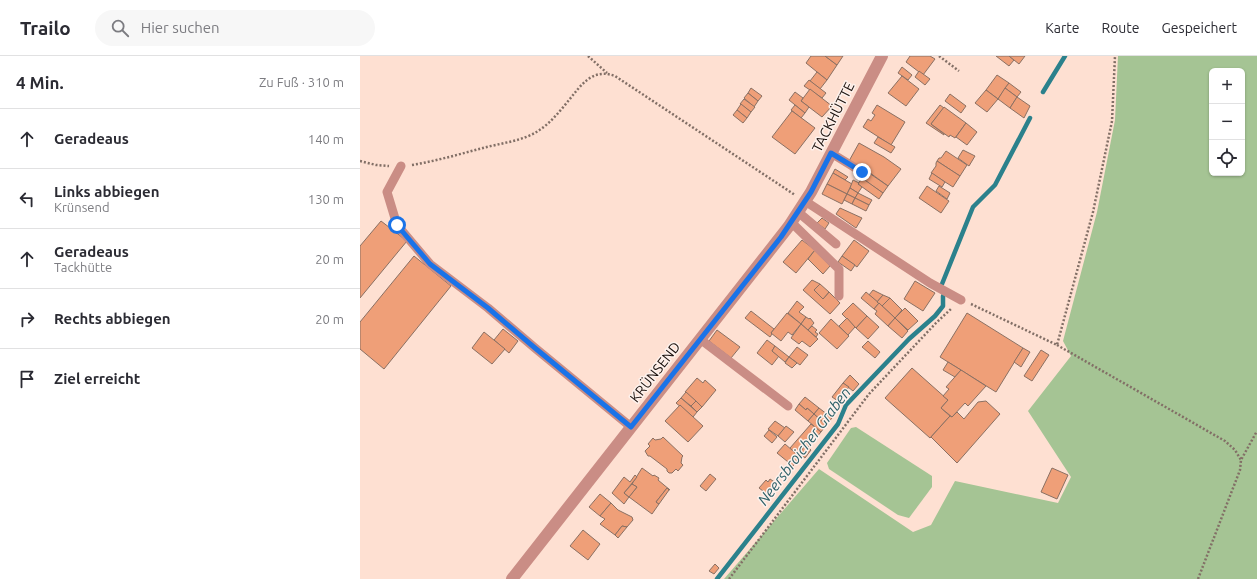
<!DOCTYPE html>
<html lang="de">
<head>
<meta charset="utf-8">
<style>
	:root { --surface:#fff; --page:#f7f7f7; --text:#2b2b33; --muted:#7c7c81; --line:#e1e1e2 }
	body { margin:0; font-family:Ubuntu,sans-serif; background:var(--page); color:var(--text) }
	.controls { position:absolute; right:12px; top:12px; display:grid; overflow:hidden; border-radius:6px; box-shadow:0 1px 3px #0004 }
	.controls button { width:36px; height:36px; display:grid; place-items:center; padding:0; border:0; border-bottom:1px solid var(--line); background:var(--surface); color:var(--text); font:20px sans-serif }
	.stop { position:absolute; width:12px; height:12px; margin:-9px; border:3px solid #1a73e8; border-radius:50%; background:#fff }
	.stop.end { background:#1a73e8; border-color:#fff; box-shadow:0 1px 4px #0008 }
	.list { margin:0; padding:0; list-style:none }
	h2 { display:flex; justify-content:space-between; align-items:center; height:52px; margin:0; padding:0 16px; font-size:17px }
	h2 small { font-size:13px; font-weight:400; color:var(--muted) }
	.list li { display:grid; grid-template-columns:26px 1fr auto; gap:12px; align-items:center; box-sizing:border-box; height:60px; padding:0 16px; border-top:1px solid var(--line) }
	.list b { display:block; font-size:15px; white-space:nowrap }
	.list p { margin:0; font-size:13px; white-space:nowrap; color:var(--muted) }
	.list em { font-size:13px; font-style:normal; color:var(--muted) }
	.icon { flex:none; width:22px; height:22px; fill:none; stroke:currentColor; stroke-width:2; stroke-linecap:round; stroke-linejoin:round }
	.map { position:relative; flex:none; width:897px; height:523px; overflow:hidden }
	header { display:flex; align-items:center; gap:24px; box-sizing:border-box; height:56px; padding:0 20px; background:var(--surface); border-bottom:1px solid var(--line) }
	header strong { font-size:19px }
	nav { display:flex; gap:22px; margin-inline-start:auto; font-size:14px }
	.search { width:280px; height:36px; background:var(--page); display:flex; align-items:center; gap:10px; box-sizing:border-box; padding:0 14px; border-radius:22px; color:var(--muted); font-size:15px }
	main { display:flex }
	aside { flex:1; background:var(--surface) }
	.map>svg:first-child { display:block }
	.green { fill:#a5c494; fill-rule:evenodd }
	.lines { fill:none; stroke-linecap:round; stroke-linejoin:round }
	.stream { stroke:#2b818c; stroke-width:4.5 }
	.building { fill:#ef9f78; stroke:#8a7063 }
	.path { stroke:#826f66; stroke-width:2.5; stroke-dasharray:2 2; stroke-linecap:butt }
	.lane { stroke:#ca8d85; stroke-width:9 }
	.street { stroke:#ca8d85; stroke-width:12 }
	.route { stroke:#1a73e8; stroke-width:5 }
	.labels { text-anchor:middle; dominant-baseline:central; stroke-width:3; stroke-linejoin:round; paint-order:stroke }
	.street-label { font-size:14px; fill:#180e0a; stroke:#fdf1ec }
	.water-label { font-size:15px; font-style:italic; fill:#2d6068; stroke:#fdf1ec }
</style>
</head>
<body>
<header>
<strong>Trailo</strong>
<div class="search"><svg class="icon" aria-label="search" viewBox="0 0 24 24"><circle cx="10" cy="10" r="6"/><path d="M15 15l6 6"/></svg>Hier suchen</div>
<nav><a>Karte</a><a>Route</a><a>Gespeichert</a></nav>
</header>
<main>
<aside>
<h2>4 Min.<small>Zu Fuß · 310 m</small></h2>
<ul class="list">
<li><svg class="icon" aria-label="ahead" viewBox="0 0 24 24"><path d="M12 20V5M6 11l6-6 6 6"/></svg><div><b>Geradeaus</b></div><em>140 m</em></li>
<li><svg class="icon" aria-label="left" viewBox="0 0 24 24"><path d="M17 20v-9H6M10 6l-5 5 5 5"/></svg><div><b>Links abbiegen</b><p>Krünsend</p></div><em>130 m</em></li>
<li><svg class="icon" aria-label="ahead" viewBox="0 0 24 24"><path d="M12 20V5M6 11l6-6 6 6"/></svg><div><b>Geradeaus</b><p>Tackhütte</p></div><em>20 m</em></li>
<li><svg class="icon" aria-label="right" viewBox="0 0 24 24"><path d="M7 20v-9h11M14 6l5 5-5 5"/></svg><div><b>Rechts abbiegen</b></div><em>20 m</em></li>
<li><svg class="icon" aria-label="arrive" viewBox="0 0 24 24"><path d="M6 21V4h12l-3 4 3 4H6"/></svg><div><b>Ziel erreicht</b></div></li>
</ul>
</aside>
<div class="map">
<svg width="897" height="523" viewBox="0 0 897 523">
	<rect width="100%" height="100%" fill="#fee0d2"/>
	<g class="green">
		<path d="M 758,0 L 897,0 L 897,523 L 364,523 L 459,413 L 553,476 L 571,469 L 595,425 L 698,447 L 711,421 L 668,355 L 711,300 L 703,285 L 737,156 L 755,64 ZM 852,15 L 882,15 L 882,117 L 852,117 Z"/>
		<polygon points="496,371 572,420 572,431 549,462 538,459 469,413 467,407 491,372"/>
	</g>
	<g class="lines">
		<g class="stream">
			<polyline points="683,36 705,0"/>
			<polyline points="582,228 613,151 635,129 670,62"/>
			<polyline points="357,523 478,368 486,349 549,283 575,260 583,250 583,240"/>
		</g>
	</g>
	<g class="building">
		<polygon points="451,0 465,0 477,9 467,24 446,7"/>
		<polygon points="465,0 483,0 477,9"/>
		<polygon points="550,0 570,0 575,3 563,19 546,6"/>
		<polygon points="636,0 649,0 654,4 649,10"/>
		<polygon points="649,0 665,0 659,8"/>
		<polygon points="542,11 552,19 548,24 538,17"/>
		<polygon points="559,15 570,23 565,29 555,21"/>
		<polygon points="457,16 467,24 460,33 450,25"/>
		<polygon points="637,19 649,27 638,43 626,34"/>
		<polygon points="542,20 559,33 546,50 528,37"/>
		<polygon points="449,24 466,37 462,42 444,30"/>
		<polygon points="649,27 661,36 657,41 645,32"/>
		<polygon points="391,32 402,40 398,45 388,37"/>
		<polygon points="645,32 657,41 650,52 638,43"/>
		<polygon points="450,33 472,50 462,61 441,45"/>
		<polygon points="626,34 638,43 627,56 615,47"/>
		<polygon points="435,36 443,42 441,45 449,51 445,57 429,44"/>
		<polygon points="388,37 398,45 394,51 384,42"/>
		<polygon points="590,38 606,50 601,57 585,45"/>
		<polygon points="657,41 670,50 664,62 650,52"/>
		<polygon points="384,43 395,51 391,56 380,48"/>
		<polygon points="381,48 391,56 387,62 377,54"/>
		<polygon points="435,49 445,57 441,62 431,54"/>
		<polygon points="517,49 545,66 531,89 503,71 508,63 511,65 515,59 512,57"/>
		<polygon points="580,49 584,52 571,68 584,78 584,79 566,67"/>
		<polygon points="584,51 606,67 595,82 590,79 589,81 571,68"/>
		<polygon points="377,54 387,62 383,67 373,59"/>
		<polygon points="432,55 455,72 435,98 412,81"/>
		<polygon points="606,67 617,76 607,89 596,81"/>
		<polygon points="518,81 535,91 531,97 514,87"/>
		<polygon points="499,87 524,101 541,113 528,130 506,114 489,105"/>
		<polygon points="603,94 615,100 609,110 598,102"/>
		<polygon points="586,95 607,109 600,120 577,105 579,102 581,102"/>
		<polygon points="577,105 600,120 593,131 571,117 576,110 576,107"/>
		<polygon points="475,113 488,121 485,124 473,117"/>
		<polygon points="473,117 492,128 487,138 467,128"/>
		<polygon points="509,117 528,130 523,137 504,124"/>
		<polygon points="572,117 585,126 582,131 569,123"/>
		<polygon points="502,122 523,137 519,143 498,128"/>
		<polygon points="493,124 499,127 498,128 502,131 498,137 490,132"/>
		<polygon points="467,128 487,138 482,148 462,138"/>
		<polygon points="567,130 589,145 581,157 559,142"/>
		<polygon points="579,130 590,137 587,143 576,135"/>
		<polygon points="490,132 498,137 495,142 487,138"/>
		<polygon points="498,137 512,144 509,149 495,142"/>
		<polygon points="487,138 495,142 492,148 484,144"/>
		<polygon points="495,142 509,149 506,155 492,148"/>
		<polygon points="480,152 502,162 496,172 476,158"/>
		<polygon points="462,162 469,167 465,173 457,167"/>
		<polygon points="21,165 47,185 0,242 0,190"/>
		<polygon points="442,184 455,194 436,217 423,206"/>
		<polygon points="494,184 509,195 497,211 482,200"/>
		<polygon points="455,194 470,210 463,218 448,203"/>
		<polygon points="54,200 91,230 24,313 0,293 0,266"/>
		<polygon points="482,200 495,209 491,215 478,206"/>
		<polygon points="452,224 460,228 454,234 463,243 469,236 480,247 470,258 443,234"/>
		<polygon points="555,225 575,237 563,255 544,243"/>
		<polygon points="460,228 469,236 463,243 454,234"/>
		<polygon points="513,234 523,239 517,246 509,239"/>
		<polygon points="506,236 519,247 514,253 501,242"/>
		<polygon points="523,239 530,242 522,250 517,246"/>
		<polygon points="530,242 542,254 535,262 522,250"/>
		<polygon points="437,245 444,251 439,256 446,261 441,268 428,257"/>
		<polygon points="493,247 507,260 496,272 482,258"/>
		<polygon points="519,247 535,262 528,270 515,258 517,255 514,253"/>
		<polygon points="545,252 558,265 548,274 535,262"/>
		<polygon points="391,255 414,273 411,277 412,278 410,281 385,262"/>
		<polygon points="427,257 441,268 432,279 428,276 421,285 411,277"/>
		<polygon points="607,257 663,292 636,336 580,301"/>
		<polygon points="507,260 519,271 508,283 496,272"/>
		<polygon points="446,261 449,263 450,262 454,267 448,274 441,268"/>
		<polygon points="487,262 495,271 488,279 479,270"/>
		<polygon points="535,262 548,275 542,282 528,270"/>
		<polygon points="471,263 489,280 477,293 459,277"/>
		<polygon points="441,268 458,283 450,291 442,285 439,288 431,282"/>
		<polygon points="452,270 457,274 455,276 458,278 456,281 448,274"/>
		<polygon points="143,273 158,285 149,297 134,284"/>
		<polygon points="357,274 380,291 371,302 349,285"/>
		<polygon points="124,276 145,293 132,308 112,292"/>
		<polygon points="407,284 415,290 412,295 419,300 412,309 397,297"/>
		<polygon points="508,285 520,296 515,302 502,291"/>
		<polygon points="415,290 429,301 425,306 412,295"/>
		<polygon points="437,291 448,299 440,309 429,301"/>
		<polygon points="663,292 670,296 661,311 654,306"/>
		<polygon points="681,294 689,299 672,325 664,320"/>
		<polygon points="429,301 437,307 432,312 425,307"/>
		<polygon points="588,306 601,314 595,321 583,314"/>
		<polygon points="552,312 588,344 581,352 590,360 570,382 525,342"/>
		<polygon points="601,314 626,330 608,350 605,347 592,361 581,352 588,344 583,340 589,333 586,331"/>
		<polygon points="490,319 499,328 493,335 483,327"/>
		<polygon points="337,322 343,327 345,324 356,334 342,351 325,336"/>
		<polygon points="483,327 489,331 478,345 472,341"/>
		<polygon points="326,336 336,345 331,350 321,342"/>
		<polygon points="445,341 459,352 454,358 447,352 446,354 439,348"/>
		<polygon points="321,342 337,356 333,361 316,347"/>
		<polygon points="336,345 342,351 337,356 331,350"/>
		<polygon points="626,345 640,358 597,407 571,381 590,360 592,361 597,356 604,363 618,346"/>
		<polygon points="439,348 446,354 447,352 454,358 448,365 435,354"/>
		<polygon points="320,349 343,370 328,386 305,365"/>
		<polygon points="459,352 472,362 466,369 454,358"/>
		<polygon points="454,358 466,369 461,376 448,365"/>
		<polygon points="415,365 425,372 418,380 408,373"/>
		<polygon points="451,368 461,376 448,391 445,389 439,398 441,400 440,401 430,392"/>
		<polygon points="426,370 434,376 425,386 418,380"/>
		<polygon points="409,374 417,381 412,387 404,380"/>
		<polygon points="303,381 323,400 322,401 321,407 323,409 318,415 316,413 312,417 309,417 307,415 307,413 290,400 288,400 285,395 290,390 288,388 293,382 295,384 301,383"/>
		<polygon points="425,388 440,401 433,410 417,397"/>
		<polygon points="445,389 451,394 445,402 439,398"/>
		<polygon points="282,412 293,420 294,419 299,422 298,424 310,434 307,432 296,446 299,448 292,458 269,441 277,431 272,428"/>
		<polygon points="692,412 708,419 697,443 681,436"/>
		<polygon points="350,418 356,423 346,435 340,430"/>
		<polygon points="275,419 277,421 264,437 269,441 264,448 252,437 264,421 270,426"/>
		<polygon points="410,423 416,427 407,438 399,432 406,424 408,426"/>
		<polygon points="272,428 277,431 269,441 264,437"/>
		<polygon points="307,432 309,434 299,448 296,446"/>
		<polygon points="240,438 251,447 240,460 229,451"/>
		<polygon points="251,447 258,454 272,461 273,464 267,471 262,470 255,479 240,468 245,463 240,460"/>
		<polygon points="262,470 267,471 258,482 255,479"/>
		<polygon points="223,474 240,488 228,504 210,490"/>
		<polygon points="355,508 359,512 354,518 349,515"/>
	</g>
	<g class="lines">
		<g class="path">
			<polyline points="228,0 247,17"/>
			<polyline points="579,0 599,15"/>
			<polyline points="0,105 16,109 29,110"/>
			<path d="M 52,109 C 76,105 100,98 123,92 C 141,87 163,85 178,75 C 194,65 206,47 218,33 C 228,21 239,14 255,20 L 435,139"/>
			<polyline points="611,248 697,289 733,156 752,65 755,0"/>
			<polyline points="697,289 865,385 875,394 881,404"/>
			<polyline points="369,523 509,338 576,267 592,252"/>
			<polyline points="838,523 880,414 881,404 897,375"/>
		</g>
		<g class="lane">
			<polyline points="471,97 502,116"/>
			<polyline points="41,110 27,136 37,169 70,208 128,252 175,292 271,371"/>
			<polyline points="445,145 570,227 601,244"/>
			<polyline points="438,156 476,188"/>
			<polyline points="431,166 479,213 479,240"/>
			<polyline points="340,283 428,350"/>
		</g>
		<polyline class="street" points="152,523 429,170 451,136 522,0"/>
	</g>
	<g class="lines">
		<polyline class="route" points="37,169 70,208 128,252 175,292 271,371 421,181 451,136 471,97 502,116"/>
	</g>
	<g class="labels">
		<g class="street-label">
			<text transform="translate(473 61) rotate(-63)">TACKHÜTTE</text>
			<text transform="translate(295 316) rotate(-52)">KRÜNSEND</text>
		</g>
		<g class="water-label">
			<text transform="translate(444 390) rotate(-53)">Neersbroicher Graben</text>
		</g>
	</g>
</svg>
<div class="controls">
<button>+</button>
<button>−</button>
<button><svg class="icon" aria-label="locate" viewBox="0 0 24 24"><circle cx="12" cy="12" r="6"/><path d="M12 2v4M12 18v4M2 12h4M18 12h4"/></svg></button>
</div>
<div class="stop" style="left:37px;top:169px"></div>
<div class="stop end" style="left:502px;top:116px"></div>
</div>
</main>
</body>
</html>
